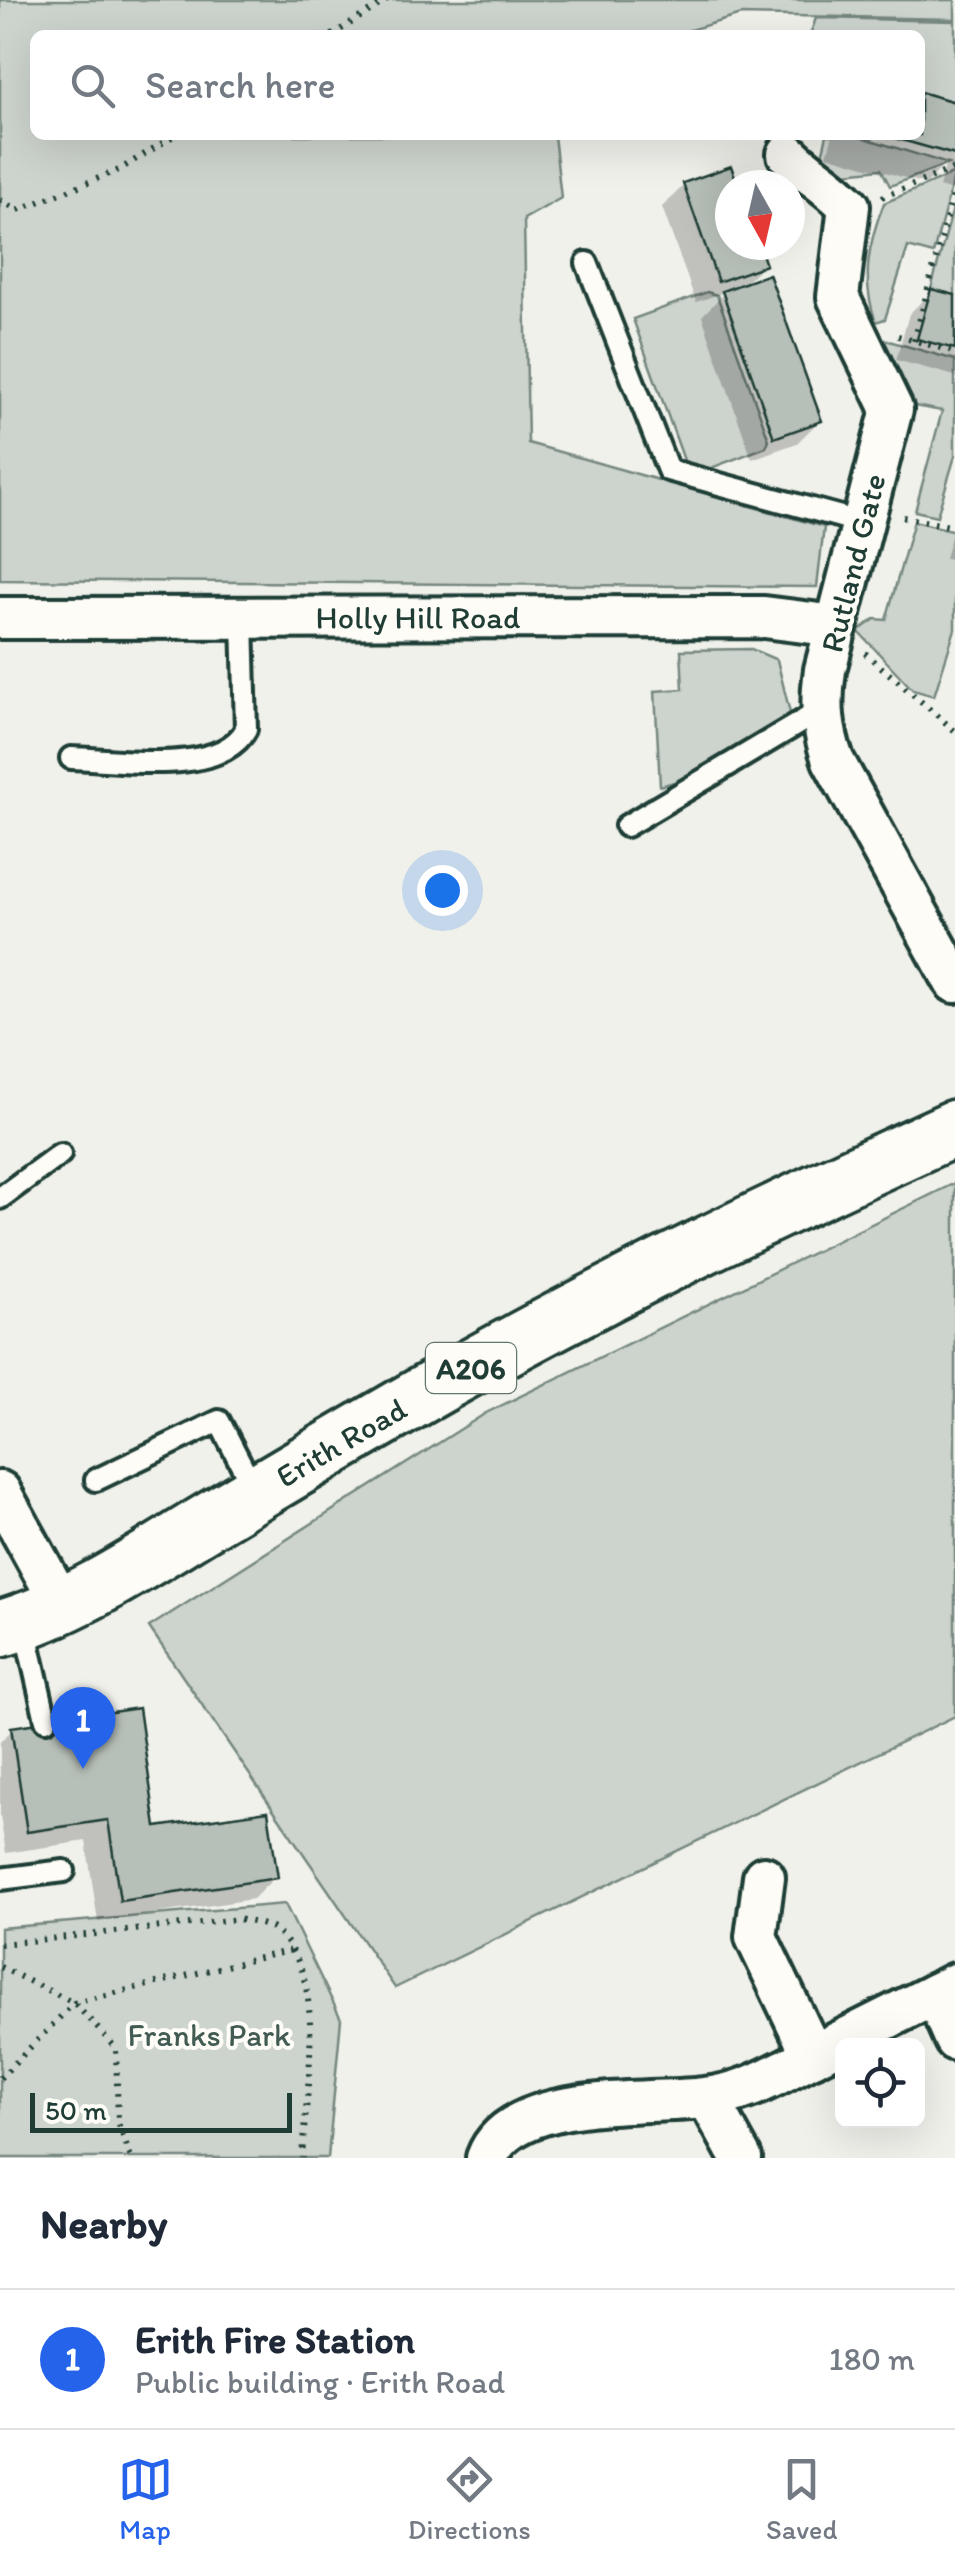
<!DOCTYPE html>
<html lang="en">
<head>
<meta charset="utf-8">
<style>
	:root { --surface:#fff; --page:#f2f2f3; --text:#1f2937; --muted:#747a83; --line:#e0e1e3; --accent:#2563eb }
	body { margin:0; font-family:Itim,sans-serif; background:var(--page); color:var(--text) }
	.controls { position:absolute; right:30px; bottom:30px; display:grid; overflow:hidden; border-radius:15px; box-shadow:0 10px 40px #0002 }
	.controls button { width:90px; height:90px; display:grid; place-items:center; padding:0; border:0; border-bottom:2px solid var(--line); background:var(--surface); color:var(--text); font:50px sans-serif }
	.compass { position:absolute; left:715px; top:170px; width:90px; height:90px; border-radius:50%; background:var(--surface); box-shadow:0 10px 40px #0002; rotate:172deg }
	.scale { position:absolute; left:30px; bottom:25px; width:262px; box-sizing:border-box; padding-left:10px; border:5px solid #1f3d34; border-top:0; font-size:28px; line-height:35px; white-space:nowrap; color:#1f3d34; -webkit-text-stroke:8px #fdfcf7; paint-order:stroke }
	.you { position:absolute; left:442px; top:890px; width:35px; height:35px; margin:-25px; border:8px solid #fff; border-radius:50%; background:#1a73e8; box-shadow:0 0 0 15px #1a73e833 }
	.badge { display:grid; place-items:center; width:65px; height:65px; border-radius:50%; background:var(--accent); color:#fff; font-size:32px; font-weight:700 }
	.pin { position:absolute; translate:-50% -82px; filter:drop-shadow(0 2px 5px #0008) }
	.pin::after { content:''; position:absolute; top:52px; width:35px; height:30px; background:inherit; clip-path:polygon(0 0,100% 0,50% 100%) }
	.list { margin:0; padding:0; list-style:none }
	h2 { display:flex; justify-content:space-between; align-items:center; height:130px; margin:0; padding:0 40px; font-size:42px }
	h2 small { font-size:32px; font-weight:400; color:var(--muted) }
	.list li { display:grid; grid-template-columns:65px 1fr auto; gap:30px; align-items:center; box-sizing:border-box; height:140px; padding:0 40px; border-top:2px solid var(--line) }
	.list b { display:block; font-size:38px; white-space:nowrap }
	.list p { margin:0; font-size:32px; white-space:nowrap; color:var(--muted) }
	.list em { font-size:32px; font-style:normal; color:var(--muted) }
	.icon { flex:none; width:55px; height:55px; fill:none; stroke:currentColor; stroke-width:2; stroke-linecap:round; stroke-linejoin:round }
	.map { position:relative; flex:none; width:955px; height:2158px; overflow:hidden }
	.search { position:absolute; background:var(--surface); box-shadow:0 10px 40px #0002; left:30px; right:30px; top:30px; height:110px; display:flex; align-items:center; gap:25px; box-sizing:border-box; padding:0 35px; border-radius:15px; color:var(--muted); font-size:38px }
	.sheet { height:270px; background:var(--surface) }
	nav { display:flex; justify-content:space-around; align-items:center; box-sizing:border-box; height:140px; border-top:2px solid var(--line); background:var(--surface); font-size:28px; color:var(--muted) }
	nav a { display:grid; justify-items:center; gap:5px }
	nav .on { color:var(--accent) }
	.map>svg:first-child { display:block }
	.green { fill:#cdd3cd; stroke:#768880; stroke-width:2.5 }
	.shadow { fill:#0003 }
	.building { fill:#b6bfb8; stroke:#1f3d34; stroke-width:2.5 }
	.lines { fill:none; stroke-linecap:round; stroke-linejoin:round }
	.service-casing { stroke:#1f3d34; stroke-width:28 }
	.minor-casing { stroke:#1f3d34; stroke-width:48 }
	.primary-casing { stroke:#1f3d34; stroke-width:62 }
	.path { stroke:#1f3d34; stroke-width:6; stroke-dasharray:2.5 8; stroke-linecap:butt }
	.service { stroke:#fdfcf7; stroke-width:20 }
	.minor { stroke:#fdfcf7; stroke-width:40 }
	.primary { stroke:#fdfcf7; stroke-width:55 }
	.labels { text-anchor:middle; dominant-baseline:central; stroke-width:8; stroke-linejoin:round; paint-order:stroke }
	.shield { fill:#fdfcf7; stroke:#62766e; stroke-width:2.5 }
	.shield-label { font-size:30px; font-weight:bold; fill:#1f3d34 }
	.street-label { font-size:32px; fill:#1f3d34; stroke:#fdfcf7 }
	.park-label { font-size:32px; fill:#425b53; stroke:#fdfcf7 }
</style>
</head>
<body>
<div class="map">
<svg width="955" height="2158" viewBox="0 0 955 2158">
	<rect width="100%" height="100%" fill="#f0f1eb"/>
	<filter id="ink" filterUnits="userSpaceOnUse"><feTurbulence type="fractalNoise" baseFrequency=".01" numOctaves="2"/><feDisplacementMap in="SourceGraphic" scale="20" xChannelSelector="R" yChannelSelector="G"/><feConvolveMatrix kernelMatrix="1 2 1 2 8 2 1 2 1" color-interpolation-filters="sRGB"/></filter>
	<g filter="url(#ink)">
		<g class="green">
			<polygon points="0,0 955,0 955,19 741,15 673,35 35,35 35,135 554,135 561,198 524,219 528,443 824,527 817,587 0,580"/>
			<polygon points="816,18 955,21 955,102 920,92 920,35 810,35"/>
			<polygon points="827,135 855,135 948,164 890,186 881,169 837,174 819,168"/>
			<path d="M 955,173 L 933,254 L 908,247 L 885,319 L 876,322 C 861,281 868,243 884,203 Z"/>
			<polygon points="955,201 955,295 931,289"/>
			<polygon points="707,292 717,295 769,440 766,447 706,470 685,463 633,319"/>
			<polygon points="882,339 955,360 955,456 937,516 915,511 942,411 909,405 897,389"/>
			<polygon points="914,521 955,531 955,629 934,696 913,690 858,631 875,619 886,620"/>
			<polygon points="751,649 777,660 790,713 685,779 660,786 655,691 683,689 681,650"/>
			<polygon points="955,1183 955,1716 395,1988 149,1627 486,1413"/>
			<polygon points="285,1904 341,2019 328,2158 0,2158 0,1928"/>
		</g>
		<g class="shadow">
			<polygon points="920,95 955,105 955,192 939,187 946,163 926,184 827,155 833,135 920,135"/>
			<polygon points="684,185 735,185 730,185 730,245 756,245 763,265 740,288 819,421 797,443 752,459 702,316 725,292 696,302 662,207"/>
			<polygon points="931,292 955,298 955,376 896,360 909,314"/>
			<polygon points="955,523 955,560 945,558"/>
			<polygon points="13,1729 154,1830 275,1877 253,1899 98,1922 86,1841 6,1853 0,1816 0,1742"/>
		</g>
		<g class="building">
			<polygon points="920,92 955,102 955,155 884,135 920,135"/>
			<polygon points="731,166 738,185 730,185 730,245 759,245 766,265 718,282 683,183"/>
			<polygon points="769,274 822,421 774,438 722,291"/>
			<polygon points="931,289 955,295 955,349 917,339"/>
			<polygon points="139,1708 156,1827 268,1811 278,1878 120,1901 108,1820 27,1832 11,1727"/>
		</g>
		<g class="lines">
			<g class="service-casing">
				<g id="service">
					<polyline points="587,263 668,470 863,523"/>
					<path d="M 71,758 C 118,759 221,777 246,729 L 243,620"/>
					<polyline points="626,826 821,710"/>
					<polyline points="0,1198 60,1154"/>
					<polyline points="96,1480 219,1421 255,1491"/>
					<polyline points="24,1624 46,1720"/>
					<polyline points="0,1879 64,1871"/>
				</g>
			</g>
			<g class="minor-casing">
				<g id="minor">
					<path d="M 788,154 C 807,174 830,185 849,206 L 838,297 L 892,409 L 825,670 C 820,703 822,729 833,760 L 955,982"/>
					<path id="s1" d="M 0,618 L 764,617 L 836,626"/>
					<polyline points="0,1492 62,1605"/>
					<polyline points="764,1877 756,1937 813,2056"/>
					<polyline points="935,1994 955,2040"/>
					<polyline points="708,2098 741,2158"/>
					<path d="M 487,2158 C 511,2092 645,2105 704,2098 C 747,2094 780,2072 818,2053 C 863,2030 909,2007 955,1984"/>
				</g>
			</g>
			<g class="primary-casing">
				<g id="primary">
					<path id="s2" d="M 0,1629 C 73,1608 138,1564 202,1525 C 282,1477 363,1429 445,1382 C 610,1288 782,1207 955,1128"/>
				</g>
			</g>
			<g class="path">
				<polyline points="332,35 387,0"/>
				<polyline points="882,197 955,168"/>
				<polyline points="0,200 18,210 119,170 175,135"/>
				<polyline points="898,336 955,352"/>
				<polyline points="914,341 955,187"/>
				<polyline points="903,517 955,527"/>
				<polyline points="865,653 955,731"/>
				<path d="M 0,1944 L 239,1919 C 250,1922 267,1924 276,1931 C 330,1976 305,2094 302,2158"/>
				<polyline points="0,1967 74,2003 116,2048 118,2123 131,2158"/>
				<polyline points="0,2078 74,2003 292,1950"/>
			</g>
			<use href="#service" class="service"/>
			<use href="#minor" class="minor"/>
			<use href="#primary" class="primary"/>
		</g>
	</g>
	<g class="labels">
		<rect class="shield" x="426" y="1343" width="90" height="50" rx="8"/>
		<g class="shield-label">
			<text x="471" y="1368">A206</text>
		</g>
		<g class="street-label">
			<text transform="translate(853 563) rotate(-76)">Rutland Gate</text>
			<text stroke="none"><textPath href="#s1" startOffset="418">Holly Hill Road</textPath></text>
			<text stroke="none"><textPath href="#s2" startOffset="390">Erith Road</textPath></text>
		</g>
		<g class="park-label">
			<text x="209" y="2035">Franks Park</text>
		</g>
	</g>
</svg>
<div class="controls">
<button><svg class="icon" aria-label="locate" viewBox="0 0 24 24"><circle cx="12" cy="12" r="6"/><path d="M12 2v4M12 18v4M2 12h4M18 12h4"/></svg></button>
</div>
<svg class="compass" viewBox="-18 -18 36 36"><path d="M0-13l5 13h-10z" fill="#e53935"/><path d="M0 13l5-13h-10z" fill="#747a83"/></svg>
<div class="scale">50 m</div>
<div class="you"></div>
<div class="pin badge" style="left:83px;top:1769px">1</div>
<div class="search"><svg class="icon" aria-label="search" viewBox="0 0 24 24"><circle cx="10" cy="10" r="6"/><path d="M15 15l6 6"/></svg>Search here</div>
</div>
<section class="sheet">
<h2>Nearby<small></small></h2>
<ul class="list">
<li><span class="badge">1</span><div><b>Erith Fire Station</b><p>Public building · Erith Road</p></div><em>180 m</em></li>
</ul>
</section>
<nav>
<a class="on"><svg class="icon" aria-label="map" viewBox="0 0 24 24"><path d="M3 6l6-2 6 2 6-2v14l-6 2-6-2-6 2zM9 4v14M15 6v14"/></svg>Map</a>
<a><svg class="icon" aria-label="directions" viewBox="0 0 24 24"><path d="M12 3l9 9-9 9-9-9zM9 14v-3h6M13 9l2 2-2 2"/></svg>Directions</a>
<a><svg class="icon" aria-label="saved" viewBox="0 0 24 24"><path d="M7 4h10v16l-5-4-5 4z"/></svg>Saved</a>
</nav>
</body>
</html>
